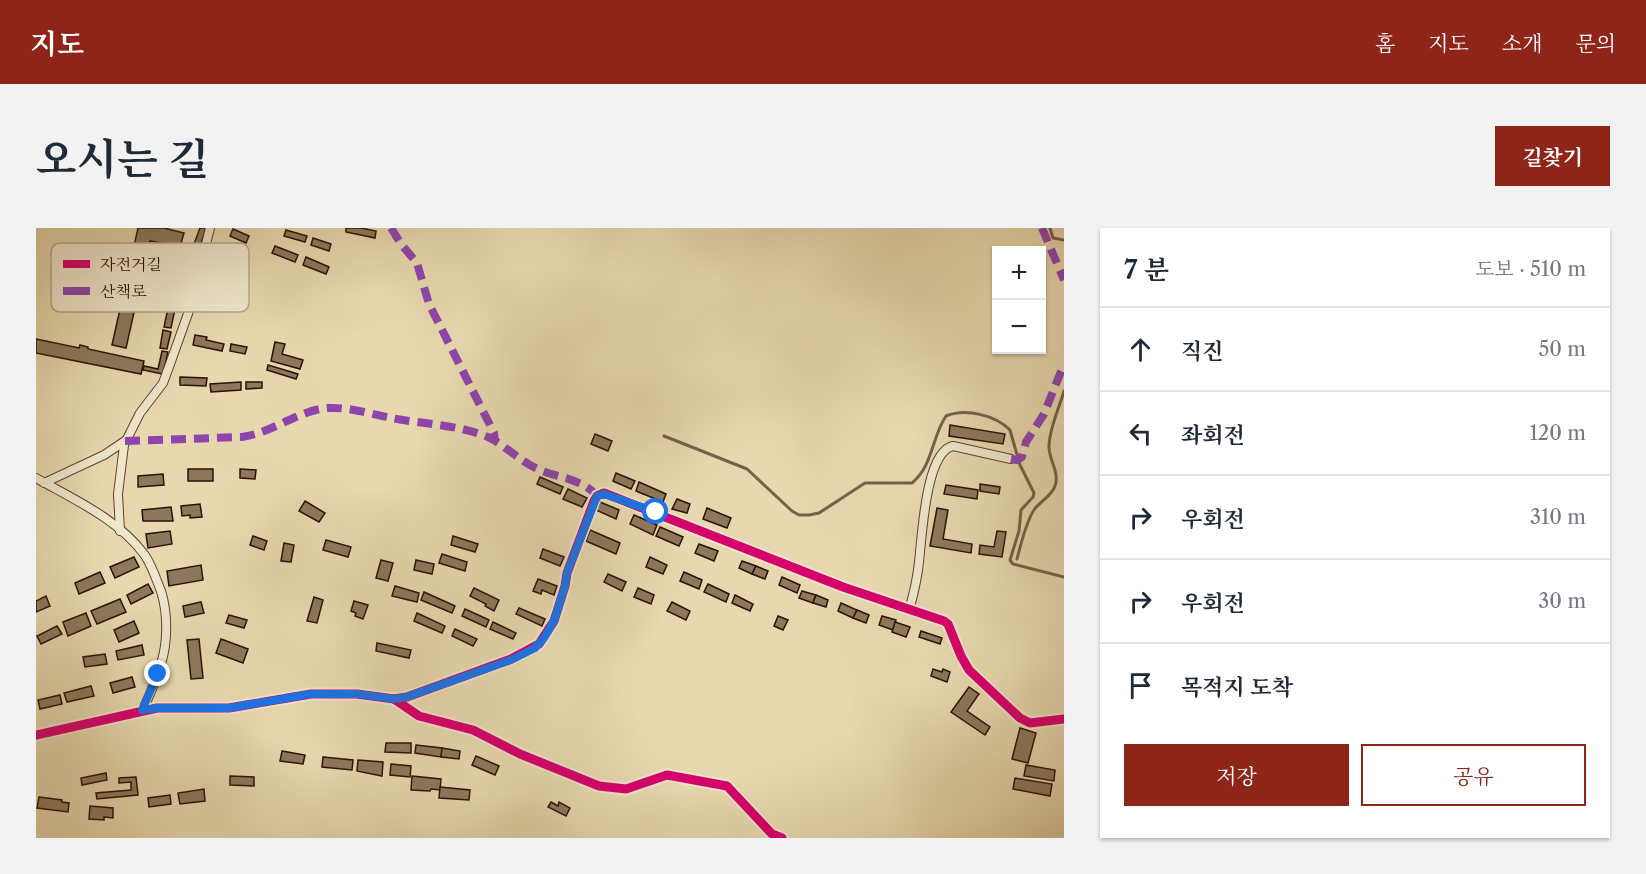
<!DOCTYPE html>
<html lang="ko">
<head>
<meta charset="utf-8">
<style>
	:root { --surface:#fff; --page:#f2f2f3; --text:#1f2937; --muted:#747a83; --line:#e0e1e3; --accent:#8f2418 }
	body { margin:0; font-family:"Libre Caslon Text","Noto Serif KR",serif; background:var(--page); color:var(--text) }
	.controls { position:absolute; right:18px; top:18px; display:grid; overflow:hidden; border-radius:0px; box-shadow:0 2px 4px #0004 }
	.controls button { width:54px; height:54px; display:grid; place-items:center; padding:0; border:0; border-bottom:2px solid var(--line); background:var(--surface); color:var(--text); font:30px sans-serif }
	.stop { position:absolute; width:18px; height:18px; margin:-14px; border:4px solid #1a73e8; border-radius:50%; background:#fff }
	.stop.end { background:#1a73e8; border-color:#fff; box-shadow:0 2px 6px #0008 }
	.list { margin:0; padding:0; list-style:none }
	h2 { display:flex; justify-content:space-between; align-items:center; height:78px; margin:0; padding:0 24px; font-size:26px }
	h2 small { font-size:20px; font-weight:400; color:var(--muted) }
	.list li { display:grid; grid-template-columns:39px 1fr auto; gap:18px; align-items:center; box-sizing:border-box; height:84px; padding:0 24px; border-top:2px solid var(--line) }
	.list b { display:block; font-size:22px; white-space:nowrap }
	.list em { font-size:20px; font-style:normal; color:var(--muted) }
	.actions { display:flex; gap:12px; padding:18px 24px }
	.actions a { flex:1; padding:14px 0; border:2px solid var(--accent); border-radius:0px; text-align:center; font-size:21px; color:var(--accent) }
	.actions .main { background:var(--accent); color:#fff }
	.icon { flex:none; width:33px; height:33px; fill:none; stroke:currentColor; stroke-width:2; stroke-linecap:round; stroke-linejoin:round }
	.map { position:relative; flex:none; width:1028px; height:610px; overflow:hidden; border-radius:0px }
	header { display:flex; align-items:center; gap:36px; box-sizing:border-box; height:84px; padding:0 30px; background:var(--accent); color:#fff }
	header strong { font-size:28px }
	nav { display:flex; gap:33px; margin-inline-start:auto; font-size:21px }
	.intro { display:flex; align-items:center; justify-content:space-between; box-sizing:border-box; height:144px; padding:0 36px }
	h1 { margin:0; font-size:42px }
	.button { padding:15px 27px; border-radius:0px; background:var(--accent); color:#fff; font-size:21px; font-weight:700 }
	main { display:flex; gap:36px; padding:0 36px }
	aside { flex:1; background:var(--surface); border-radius:0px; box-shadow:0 2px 4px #0004 }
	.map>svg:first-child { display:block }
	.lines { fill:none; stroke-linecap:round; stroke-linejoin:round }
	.stream { stroke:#766048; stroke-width:3 }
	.building { fill:#8d785d; stroke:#2c1104; stroke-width:1.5 }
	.minor-casing { stroke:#5b432f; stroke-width:10 }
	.minor { stroke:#efe6cb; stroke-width:8 }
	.quiet { stroke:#8e44ad; stroke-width:8; stroke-dasharray:15 8; stroke-linecap:butt }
	.cycleway-casing { stroke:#efe6cb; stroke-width:13 }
	.cycleway { stroke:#d6006c; stroke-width:9 }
	.route { stroke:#1a73e8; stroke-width:8 }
	.key { fill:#efe6cb; stroke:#b4a68f; stroke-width:1.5 }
	.key-label { font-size:16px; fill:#2c1104 }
</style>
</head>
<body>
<header>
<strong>지도</strong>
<nav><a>홈</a><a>지도</a><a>소개</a><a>문의</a></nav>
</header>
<div class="intro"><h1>오시는 길</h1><a class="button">길찾기</a></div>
<main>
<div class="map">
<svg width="1028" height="610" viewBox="0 0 1028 610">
	<rect width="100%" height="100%" fill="#e7d8af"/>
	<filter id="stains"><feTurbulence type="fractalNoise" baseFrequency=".00333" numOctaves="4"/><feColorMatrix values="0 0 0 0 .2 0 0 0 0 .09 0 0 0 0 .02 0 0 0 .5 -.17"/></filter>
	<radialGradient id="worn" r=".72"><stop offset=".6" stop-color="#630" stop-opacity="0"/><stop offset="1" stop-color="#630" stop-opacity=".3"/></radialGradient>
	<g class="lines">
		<g class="stream">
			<polyline points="1014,0 1017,10 1028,12"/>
			<path d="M 628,208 L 711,241 L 756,283 L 763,287 L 773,287 L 783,285 L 829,255 L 876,255 C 897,238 896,208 910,188 C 930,180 959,187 974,202 L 984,237 L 998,265 L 997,269 L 985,282 L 983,303 L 974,332 L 977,336 L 1028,349"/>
			<path d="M 981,331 C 984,319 991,292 998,282 C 1004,273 1015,269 1019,258 C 1024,244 1012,231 1013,217 C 1014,198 1023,181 1028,163"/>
		</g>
	</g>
	<g class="building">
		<polygon points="102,0 128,0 148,5 144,19 114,13 90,120 76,117"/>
		<polygon points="164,0 170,0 164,18 158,16"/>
		<polygon points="310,0 325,0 340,3 339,10 310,4"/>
		<polygon points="197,1 213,8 210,15 194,8"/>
		<polygon points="250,2 271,8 269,14 248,8"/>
		<polygon points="277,10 295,16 293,23 275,17"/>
		<polygon points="239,18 262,27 259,34 236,25"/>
		<polygon points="270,29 293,39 290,46 267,37"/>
		<polygon points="141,37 151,40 143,76 140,76 135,100 128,99"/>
		<polygon points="127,102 135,104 131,121 124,120"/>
		<polygon points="159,107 171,109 170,112 188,116 186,123 157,117"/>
		<polygon points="0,111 43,120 44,117 52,119 52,121 108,133 105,146 0,125"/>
		<polygon points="239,114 249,116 246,126 267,132 264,141 235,133"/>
		<polygon points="195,116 211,119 209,126 194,123"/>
		<polygon points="126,123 132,124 127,146 107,142 108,138 122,141"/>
		<polygon points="232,137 262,146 260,151 231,142"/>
		<polygon points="144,149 171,150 170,158 144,157"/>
		<polygon points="205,154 205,162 175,164 174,156"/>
		<polygon points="210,154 226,154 226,160 210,161"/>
		<polygon points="914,197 969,206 967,216 913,208"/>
		<polygon points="559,206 576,213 572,223 555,216"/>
		<rect x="152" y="241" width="25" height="12"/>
		<polygon points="204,241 220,242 219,251 204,250"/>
		<polygon points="580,245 599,253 595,261 577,253"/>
		<polygon points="127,246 128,257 102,259 102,248"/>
		<polygon points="504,249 527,259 524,266 501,256"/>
		<polygon points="603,254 630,266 627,274 600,263"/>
		<polygon points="944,256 964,259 963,266 944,263"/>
		<polygon points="910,257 942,262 941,271 908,266"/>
		<polygon points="532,261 551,270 546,279 527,271"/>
		<polygon points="641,271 654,276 651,285 636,281"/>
		<polygon points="269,273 289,285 283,294 263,283"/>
		<polygon points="564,274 583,282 580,291 560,282"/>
		<polygon points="164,276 166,289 154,290 154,287 146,288 145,278"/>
		<polygon points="135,279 137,293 107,293 106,282"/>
		<polygon points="671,280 695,290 691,300 667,291"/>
		<polygon points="901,280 912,282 907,311 936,316 935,325 894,318"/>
		<polygon points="598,287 621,297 617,307 594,296"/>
		<polygon points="624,299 647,309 643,318 620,308"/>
		<polygon points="554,302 584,315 580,326 550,313"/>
		<polygon points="134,303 136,316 112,320 110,306"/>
		<polygon points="961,303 970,304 966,329 943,326 944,317 958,319"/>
		<polygon points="217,308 231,313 228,322 214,317"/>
		<polygon points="417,308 442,316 439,324 415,317"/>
		<polygon points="290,312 315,319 312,329 287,322"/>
		<polygon points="248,315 258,317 255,334 245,333"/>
		<polygon points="663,316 682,323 678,333 659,325"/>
		<polygon points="507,321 528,329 524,338 504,330"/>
		<polygon points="406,326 431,334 429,343 403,335"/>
		<polygon points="98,329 103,339 79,350 74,339"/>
		<polygon points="614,329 631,337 627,346 610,339"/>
		<polygon points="345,332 357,335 352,353 340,350"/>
		<polygon points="380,332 398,336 396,346 378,342"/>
		<polygon points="706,333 720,338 716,346 703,340"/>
		<polygon points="165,337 167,352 133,358 131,343"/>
		<polygon points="720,338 732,343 729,351 716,346"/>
		<polygon points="64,344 69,355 43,366 39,355"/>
		<polygon points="648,344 666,352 663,361 644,353"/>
		<polygon points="572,346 590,354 586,363 568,354"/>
		<polygon points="746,349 764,357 761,365 743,357"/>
		<polygon points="502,351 521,358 518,367 506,362 505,366 497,363"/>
		<polygon points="112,356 117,365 95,376 91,367"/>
		<polygon points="672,356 693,366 690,374 668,364"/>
		<polygon points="359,358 383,365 381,374 356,368"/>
		<polygon points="438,360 463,372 458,383 449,378 450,376 434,368"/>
		<polygon points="602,360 618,367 615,376 598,369"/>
		<polygon points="766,363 780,367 777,375 763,370"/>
		<polygon points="388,364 419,378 416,385 385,372"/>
		<polygon points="699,367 717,376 714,383 696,375"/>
		<polygon points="780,367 792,372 790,379 777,375"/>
		<polygon points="10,368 14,378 0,384 0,373"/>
		<polygon points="278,369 287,372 281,395 271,393"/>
		<polygon points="84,371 90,384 61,396 55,383"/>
		<polygon points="318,373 332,377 327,391 319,388 320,385 315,383"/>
		<polygon points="165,374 168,385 149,389 147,378"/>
		<polygon points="636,374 654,383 650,392 631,383"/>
		<polygon points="805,375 821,382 817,390 802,383"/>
		<polygon points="483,380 509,391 506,398 480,386"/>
		<polygon points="429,381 453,392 450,399 426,388"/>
		<polygon points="821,382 833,387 830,395 817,390"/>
		<polygon points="50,385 55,398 32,408 27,394"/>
		<polygon points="381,385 409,398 406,405 378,393"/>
		<polygon points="193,387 211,392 208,400 190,395"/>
		<polygon points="742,388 752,392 747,402 738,398"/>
		<polygon points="846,388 860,392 857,402 843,397"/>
		<polygon points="98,393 103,405 83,414 78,402"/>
		<polygon points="457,394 480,405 477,411 454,401"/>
		<polygon points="859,394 874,399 870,409 856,404"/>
		<polygon points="21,398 26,406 5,416 1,408"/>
		<polygon points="419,401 441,411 437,418 416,408"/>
		<polygon points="885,403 906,410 904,416 883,409"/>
		<polygon points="163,411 167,450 155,451 151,412"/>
		<polygon points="185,411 212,421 207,435 180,425"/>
		<polygon points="341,415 375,422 373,430 340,423"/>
		<polygon points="106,417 108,427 82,432 80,423"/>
		<polygon points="69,426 71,436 49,439 47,429"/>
		<polygon points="897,441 906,444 907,441 914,444 911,454 895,448"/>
		<polygon points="96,449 99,459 77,465 74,455"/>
		<polygon points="55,458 58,468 31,474 28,465"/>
		<polygon points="933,459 943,466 931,483 954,499 949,507 915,484"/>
		<polygon points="24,467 26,476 4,481 2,472"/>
		<polygon points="984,500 1000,505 992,535 976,531"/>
		<polygon points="350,515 375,515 375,525 349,524"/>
		<polygon points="380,517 406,520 405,529 379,525"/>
		<polygon points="406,520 424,523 423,531 405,529"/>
		<polygon points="246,523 269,527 267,536 244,533"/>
		<polygon points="440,528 463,538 459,547 436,537"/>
		<polygon points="287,529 317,532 316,542 286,539"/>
		<polygon points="322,532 347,534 346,548 321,543"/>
		<polygon points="355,536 375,538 374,549 354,547"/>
		<polygon points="990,537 1019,542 1018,553 988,548"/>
		<polygon points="70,545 71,552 46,557 45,550"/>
		<polygon points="194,548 218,549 218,558 194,557"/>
		<polygon points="376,548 405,551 404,562 395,561 394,563 375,562"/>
		<polygon points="100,549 102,567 61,571 60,565 95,562 95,554 83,555 83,550"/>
		<polygon points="979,550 1016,556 1014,568 977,561"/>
		<polygon points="404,559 434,562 433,572 403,570"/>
		<polygon points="168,561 169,573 144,576 142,565"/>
		<polygon points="134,567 135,576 113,579 112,570"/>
		<polygon points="3,569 26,572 26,574 33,575 32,584 1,580"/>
		<polygon points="515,574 522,578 523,574 534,580 530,588 512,579"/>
		<polygon points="54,578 77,580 77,590 68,589 68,592 53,591"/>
	</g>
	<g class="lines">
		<g class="minor-casing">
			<g id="minor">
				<path d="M 0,250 C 37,271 82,291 108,326 C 116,337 120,351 125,363 C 132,386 132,413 125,436 C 121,452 113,467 107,482"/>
				<polyline points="8,255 68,227 89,213"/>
				<polyline points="84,303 82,266 88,217 104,185 127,155 134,136 154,80 174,0"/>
				<path d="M 873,382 C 877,369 880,355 882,342 C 886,316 888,224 917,218 L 975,231"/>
				<polyline points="358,471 371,469 475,431 503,416 518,393 529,358 531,345 558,273 561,268 568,265 807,359 908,393 912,396 925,428 933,442 984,490 994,495 1028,491"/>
				<polyline points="0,507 121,480 193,480 275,466 321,466 358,471 383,488 437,502 484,526 563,558 590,561 631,547 691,558 736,606 746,610"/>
			</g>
		</g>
		<use href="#minor" class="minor"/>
		<g class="quiet">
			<polyline points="355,0 365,16 381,35 393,76 458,205 459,213"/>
			<polyline points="1006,0 1028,52"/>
			<path d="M 89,213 L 206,209 C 236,205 263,182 292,180 C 313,179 335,186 355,190 C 386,196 426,197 454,210 C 471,219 485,234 504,242 C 523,250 547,251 561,268"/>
			<polyline points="975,231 981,232 986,229 990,214 1008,186 1028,136"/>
		</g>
		<g class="cycleway-casing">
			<g id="cycleway">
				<polyline points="358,471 371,469 475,431 503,416 518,393 529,358 531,345 558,273 561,268 568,265 807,359 908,393 912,396 925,428 933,442 984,490 994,495 1028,491"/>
				<polyline points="0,507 121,480 193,480 275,466 321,466 358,471 383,488 437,502 484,526 563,558 590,561 631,547 691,558 736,606 746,610"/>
			</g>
		</g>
		<use href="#cycleway" class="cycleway"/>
	</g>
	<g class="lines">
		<polyline class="route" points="122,446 106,482 121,480 193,480 275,466 321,466 358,471 371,469 475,432 499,420 508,410 518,393 529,358 531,345 561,268 568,266 620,284"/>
	</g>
	<rect x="15" y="15" width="198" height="69" rx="9" class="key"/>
	<rect x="27" y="32" width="27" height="8" fill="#d6006c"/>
	<rect x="27" y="59" width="27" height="8" fill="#8e44ad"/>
	<g class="key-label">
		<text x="64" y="42">자전거길</text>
		<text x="64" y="69">산책로</text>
	</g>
	<rect width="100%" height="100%" filter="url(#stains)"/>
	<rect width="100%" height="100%" fill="url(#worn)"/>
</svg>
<div class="controls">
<button>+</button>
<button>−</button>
</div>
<div class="stop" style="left:620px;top:284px"></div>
<div class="stop end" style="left:122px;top:446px"></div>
</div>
<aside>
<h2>7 분<small>도보 · 510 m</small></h2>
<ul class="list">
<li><svg class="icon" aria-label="ahead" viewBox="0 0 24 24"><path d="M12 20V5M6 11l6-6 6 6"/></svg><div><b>직진</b></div><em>50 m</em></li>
<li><svg class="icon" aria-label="left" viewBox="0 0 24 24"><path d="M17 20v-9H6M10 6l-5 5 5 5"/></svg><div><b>좌회전</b></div><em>120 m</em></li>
<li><svg class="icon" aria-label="right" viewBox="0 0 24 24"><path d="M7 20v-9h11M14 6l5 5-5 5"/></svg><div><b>우회전</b></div><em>310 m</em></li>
<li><svg class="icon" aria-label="right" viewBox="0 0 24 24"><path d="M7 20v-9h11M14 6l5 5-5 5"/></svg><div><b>우회전</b></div><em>30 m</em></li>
<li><svg class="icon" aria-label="arrive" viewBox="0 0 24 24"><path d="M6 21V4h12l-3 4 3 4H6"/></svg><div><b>목적지 도착</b></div></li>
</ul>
<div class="actions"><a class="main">저장</a><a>공유</a></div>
</aside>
</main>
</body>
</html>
